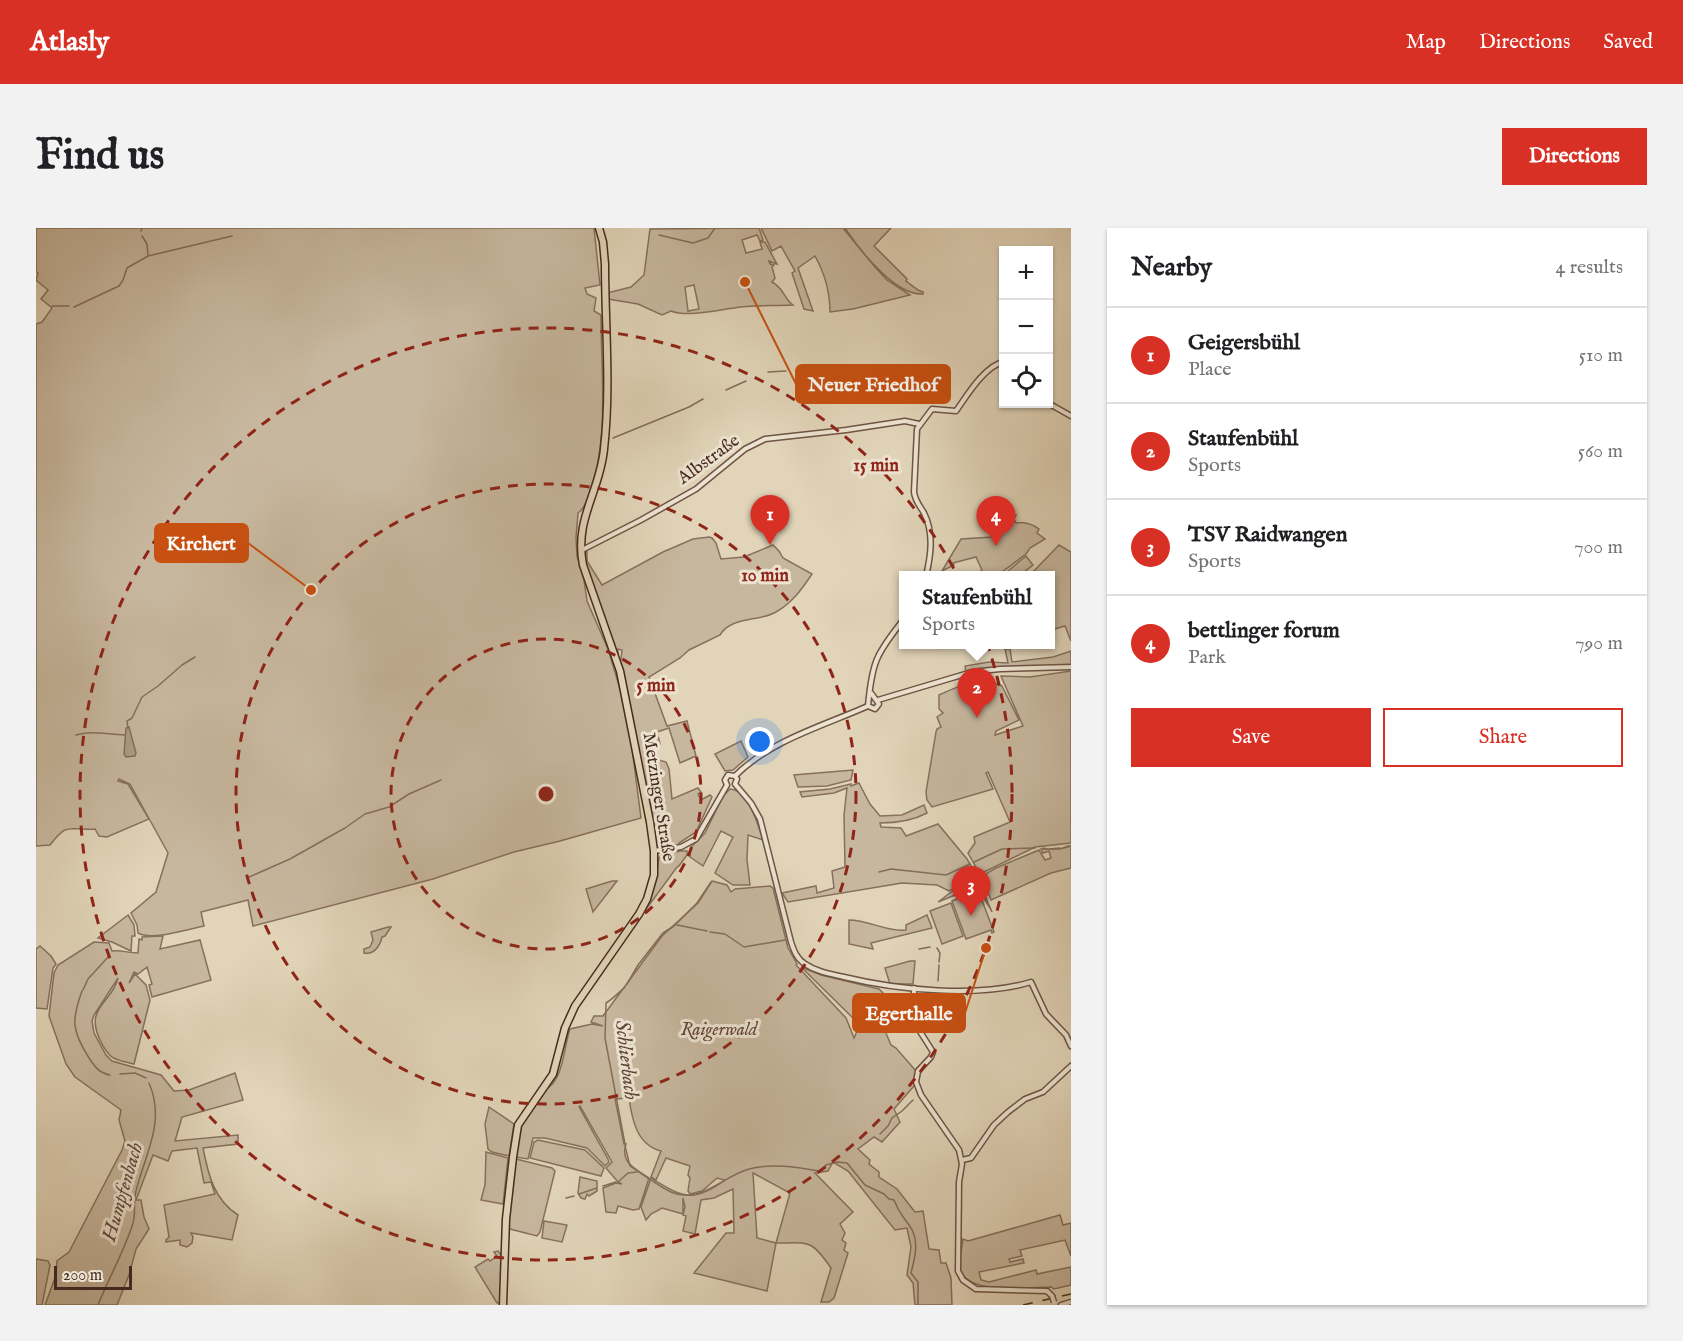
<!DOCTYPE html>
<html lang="en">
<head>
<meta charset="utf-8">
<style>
	:root { --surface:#fff; --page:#f2f2f2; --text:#202124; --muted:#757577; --line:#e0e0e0; --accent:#d93025 }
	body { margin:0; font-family:"IM FELL English",serif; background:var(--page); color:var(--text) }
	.controls { position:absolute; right:18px; top:18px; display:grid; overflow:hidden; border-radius:0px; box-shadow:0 2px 4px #0004 }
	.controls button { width:54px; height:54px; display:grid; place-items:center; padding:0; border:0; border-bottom:2px solid var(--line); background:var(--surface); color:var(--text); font:30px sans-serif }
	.scale { position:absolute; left:18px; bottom:15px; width:78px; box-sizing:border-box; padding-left:6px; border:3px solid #472a1f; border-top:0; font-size:16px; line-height:21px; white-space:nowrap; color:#472a1f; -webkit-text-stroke:4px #ece3d1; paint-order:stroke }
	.you { position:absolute; left:724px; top:514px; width:21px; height:21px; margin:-15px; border:4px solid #fff; border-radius:50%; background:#1a73e8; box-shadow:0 0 0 9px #1a73e833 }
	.badge { display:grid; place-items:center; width:39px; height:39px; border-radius:50%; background:var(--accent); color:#fff; font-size:20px; font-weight:700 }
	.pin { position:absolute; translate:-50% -50px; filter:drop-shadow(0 2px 3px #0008) }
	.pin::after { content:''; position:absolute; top:32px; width:21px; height:18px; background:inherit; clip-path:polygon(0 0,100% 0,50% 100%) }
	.popup { position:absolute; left:863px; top:343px; width:156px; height:78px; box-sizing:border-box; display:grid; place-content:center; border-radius:0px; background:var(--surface); filter:drop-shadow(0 2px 4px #0005); font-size:20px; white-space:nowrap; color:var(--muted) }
	.popup b { font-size:22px; color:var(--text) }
	.popup::after { content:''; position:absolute; left:50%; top:100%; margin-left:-12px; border:12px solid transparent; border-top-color:var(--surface) }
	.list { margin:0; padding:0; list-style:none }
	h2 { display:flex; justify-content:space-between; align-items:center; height:78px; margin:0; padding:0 24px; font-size:26px }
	h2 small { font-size:20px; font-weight:400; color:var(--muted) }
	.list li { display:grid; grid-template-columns:39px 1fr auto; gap:18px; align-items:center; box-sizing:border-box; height:96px; padding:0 24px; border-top:2px solid var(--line) }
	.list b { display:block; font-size:22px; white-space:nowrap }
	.list p { margin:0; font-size:20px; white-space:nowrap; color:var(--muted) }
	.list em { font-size:20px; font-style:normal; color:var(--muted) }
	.actions { display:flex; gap:12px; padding:18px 24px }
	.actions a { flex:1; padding:14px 0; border:2px solid var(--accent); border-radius:0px; text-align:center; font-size:21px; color:var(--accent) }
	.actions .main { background:var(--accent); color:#fff }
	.icon { flex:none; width:33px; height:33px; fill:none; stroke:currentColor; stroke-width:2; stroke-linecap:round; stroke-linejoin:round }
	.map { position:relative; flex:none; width:1035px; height:1077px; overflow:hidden; border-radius:0px }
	header { display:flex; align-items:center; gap:36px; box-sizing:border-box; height:84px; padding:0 30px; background:var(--accent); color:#fff }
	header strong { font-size:28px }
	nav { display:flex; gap:33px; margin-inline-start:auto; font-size:21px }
	.intro { display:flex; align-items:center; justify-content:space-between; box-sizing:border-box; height:144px; padding:0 36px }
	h1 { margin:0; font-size:42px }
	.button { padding:15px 27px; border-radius:0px; background:var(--accent); color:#fff; font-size:21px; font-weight:700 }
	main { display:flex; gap:36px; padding:0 36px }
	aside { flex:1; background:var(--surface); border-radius:0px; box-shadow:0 2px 4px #0004 }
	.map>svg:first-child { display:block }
	.green { fill:#c7b79e; stroke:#87705e; stroke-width:1.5; fill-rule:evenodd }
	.water { fill:#ad9a84; stroke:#846d5c; stroke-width:1.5 }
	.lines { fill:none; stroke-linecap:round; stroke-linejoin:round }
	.stream { stroke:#846d5c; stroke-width:1.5 }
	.tertiary-casing { stroke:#6e5445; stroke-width:7 }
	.primary-casing { stroke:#472a1f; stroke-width:9 }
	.tertiary { stroke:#ece3d1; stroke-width:4 }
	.primary { stroke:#e1d4b8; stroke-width:6 }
	.rail { stroke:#472a1f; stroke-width:1.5; stroke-dasharray:10 10; stroke-linecap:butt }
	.tertiary-bridge-casing { stroke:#6e5445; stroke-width:7; stroke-linecap:butt }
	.tertiary-bridge { stroke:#ece3d1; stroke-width:4 }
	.ring { fill:none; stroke:#8f2418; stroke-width:3; stroke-dasharray:10 8 }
	.labels { text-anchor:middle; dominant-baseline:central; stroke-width:6; stroke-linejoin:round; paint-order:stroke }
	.street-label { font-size:18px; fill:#472a1f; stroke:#ece3d1 }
	.park-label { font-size:18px; font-style:italic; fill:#614638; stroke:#ece3d1 }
	.water-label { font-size:20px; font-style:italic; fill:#604638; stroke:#ece3d1 }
	.centre { fill:#8f2418; stroke:#ece3d1; stroke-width:3 }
	.ring-label { font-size:18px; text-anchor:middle; font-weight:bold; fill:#8f2418; stroke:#ece3d1; stroke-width:6; stroke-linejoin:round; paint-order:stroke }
	.leader { fill:none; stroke:#c85010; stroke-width:2 }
	.callout-dot { fill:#c85010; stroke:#ece3d1; stroke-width:2 }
	.callout { fill:#c85010; stroke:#c85010; stroke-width:2 }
	.callout-label { font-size:20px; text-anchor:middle; font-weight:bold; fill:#fff }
</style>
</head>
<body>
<header>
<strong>Atlasly</strong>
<nav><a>Map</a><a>Directions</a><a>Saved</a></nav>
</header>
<div class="intro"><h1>Find us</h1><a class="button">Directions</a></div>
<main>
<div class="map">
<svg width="1035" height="1077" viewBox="0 0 1035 1077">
	<rect width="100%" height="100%" fill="#e1d4b8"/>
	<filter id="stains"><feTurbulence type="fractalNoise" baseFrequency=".00333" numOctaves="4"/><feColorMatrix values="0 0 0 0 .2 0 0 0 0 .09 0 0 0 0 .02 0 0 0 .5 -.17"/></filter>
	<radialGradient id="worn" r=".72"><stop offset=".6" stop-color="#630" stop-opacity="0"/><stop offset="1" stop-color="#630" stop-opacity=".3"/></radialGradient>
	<g class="green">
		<path d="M 0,0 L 558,0 L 564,57 L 549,60 L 551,66 L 560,70 L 558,83 L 565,87 C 565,148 574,213 552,270 C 549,276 548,281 542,285 L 540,310 L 541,328 L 548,352 L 551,373 L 572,421 L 584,461 L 595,513 L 605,590 L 524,613 L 478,624 L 397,651 L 217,698 L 212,672 L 165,684 L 168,698 C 152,701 116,713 102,705 L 101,697 L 95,685 L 120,664 L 132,625 L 94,556 L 83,551 L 82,553 L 92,556 L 113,591 L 71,609 L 63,608 L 59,601 C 31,603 33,593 14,617 L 0,618 L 0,96 L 6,94 L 16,80 L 5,71 L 12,62 L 0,52 L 2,45 L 0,44 Z"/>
		<path d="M 723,0 L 727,12 L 724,13 L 721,7 L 706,12 L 710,25 L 726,21 L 724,14 L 729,14 L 741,36 L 733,33 L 734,36 L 738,37 L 736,39 L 739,50 L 736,54 C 748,60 748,71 757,77 C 739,78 722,77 705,79 C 686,81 652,90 635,83 L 626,87 L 602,76 L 572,71 L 571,65 L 595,59 L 608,47 L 614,1 ZM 658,57 L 663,81 L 652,83 L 649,59 Z"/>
		<path d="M 725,0 L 807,0 L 839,39 L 851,52 L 874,67 L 817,81 L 794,84 C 794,63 789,46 779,28 L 762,40 L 777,83 L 768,81 L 756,45 L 759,43 L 745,18 L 736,23 Z"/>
		<path d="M 809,0 L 855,0 L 838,18 L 871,51 L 870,53 L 882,62 L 887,64 L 887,66 C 859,68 823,21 809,0 Z"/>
		<polygon points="845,145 861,147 862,145 888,153 900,163 900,170 898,170 900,171 899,173 887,174 874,167 856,171 854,152 845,150"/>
		<path d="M 980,287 L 978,291 L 980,295 C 989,293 996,296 1003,301 L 1001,305 L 1009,311 L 994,320 L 990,326 L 962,347 L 940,347 L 946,342 L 940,329 L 917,335 L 918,337 L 906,343 L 925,311 L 956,309 L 957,298 L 955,296 Z"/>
		<path d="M 673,309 L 676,310 L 680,315 L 685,331 L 708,329 L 737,317 L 743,323 L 747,330 L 776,346 C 766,361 756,375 740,384 C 723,394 695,388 684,407 L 653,422 L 644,430 L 613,449 L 631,498 L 651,493 L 660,528 L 644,535 L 633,500 L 621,504 L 624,516 L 617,517 L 616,530 L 630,534 L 633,541 L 636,571 L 662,560 L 665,564 L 662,566 L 665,572 L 674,567 L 676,569 L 660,604 L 643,615 L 645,618 L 623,620 L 620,617 L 582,432 L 585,431 L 586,422 L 582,421 L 582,426 L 580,427 L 548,335 L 549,325 L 551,324 L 551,333 L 566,357 L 627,324 L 657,311 Z"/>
		<polygon points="1023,317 1035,324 1035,413 1029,398 1015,402 1014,348 994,347"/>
		<polygon points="990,328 997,337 984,347 976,347 972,343"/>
		<polygon points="969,421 974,421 976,434 1017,429 1035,423 1035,438 930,444 929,438 953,434 972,435"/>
		<path d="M 1035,443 L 1035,615 L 999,619 L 944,646 L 932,625 L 939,615 L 938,609 L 974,594 L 952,544 L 950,545 L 957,561 L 896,579 L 891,572 L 890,564 L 900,504 L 901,501 L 905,499 L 901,489 L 907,485 L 903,481 L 903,467 C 922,458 945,448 966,458 L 983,492 L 960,503 L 959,507 L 987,498 L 965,448 L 994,449 Z"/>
		<polygon points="705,513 712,529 697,542 689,543 679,526"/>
		<polygon points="817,542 815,552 791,558 762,559 758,547"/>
		<path d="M 823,555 L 834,576 L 844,588 L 866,587 L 888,577 L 891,585 C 876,593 861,595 844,595 L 845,599 L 865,600 L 870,608 L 902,596 L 931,631 L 941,648 L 913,663 L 901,657 L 866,655 L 752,674 L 746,665 L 780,658 L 781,665 L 798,660 L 796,643 L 809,639 L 808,587 L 811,560 L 798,565 L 766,569 L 764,564 L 794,561 L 815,556 L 815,558 Z"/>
		<path d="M 694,561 C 713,562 722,597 727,612 L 712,607 L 711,632 L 714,657 L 697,657 L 679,645 L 697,609 L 685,603 L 667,638 L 654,629 L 655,619 L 669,605 L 687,568 Z"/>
		<polygon points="1035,618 1035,640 1015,645 955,672 946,648 960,640 1003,622 1009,632 1015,630 1013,623 1007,625 1005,621 1024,621"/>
		<polygon points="644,623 651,623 651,627 643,638 641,639 608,684 620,648 623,630 626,627"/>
		<polygon points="942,651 956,684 941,658 902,674 918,662"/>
		<polygon points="576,653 581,653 557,684 550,661"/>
		<path d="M 676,653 L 691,657 L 695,664 L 699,661 L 734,658 L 737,660 L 752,720 L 761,736 L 760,737 L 810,790 L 818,810 L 821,803 L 847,798 L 855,817 L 860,820 L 880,843 L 878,858 L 858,881 L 864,894 L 846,914 L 838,909 L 822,921 L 834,932 L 833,936 L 843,944 L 843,949 L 861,961 L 879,984 L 887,983 L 893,1021 L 903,1022 L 905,1035 L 910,1035 L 915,1050 L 916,1077 L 879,1077 L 877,1055 L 871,1047 L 875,1019 L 871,1000 L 859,1002 L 812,943 L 797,934 L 792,943 L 779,945 L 817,984 L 804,996 L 809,1005 L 806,1012 L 810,1015 L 808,1022 L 812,1025 L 798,1070 L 793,1074 L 785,1074 L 795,1040 C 775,1011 774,1015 740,1015 L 731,1063 L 658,1045 L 690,1005 L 698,1005 L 697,961 L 678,970 L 665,972 L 659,1006 L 647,1003 L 650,988 L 647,987 L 649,979 L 647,970 L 647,986 L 626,980 L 615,986 L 610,992 L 605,979 L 615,950 C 646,969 657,976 689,952 L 681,950 L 666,963 L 654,966 L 652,963 L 654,950 L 652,947 L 654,938 L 630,930 L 620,952 L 615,949 L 625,923 C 601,917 596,892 593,870 L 579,871 L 588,916 L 590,916 C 584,934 599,941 613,950 L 603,981 L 597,982 L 582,978 L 580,985 L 570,984 L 567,960 L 580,955 L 586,956 L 582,954 L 570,940 L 576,934 L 544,878 L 543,879 L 572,931 L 573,934 L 569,938 L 551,920 L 509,910 L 497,910 L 492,931 L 479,929 L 486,896 L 509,861 C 527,855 528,818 534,801 L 556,796 L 567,798 L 555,794 L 558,788 L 567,788 L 626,708 L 662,675 ZM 717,945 L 754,965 L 740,1015 L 721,1010 Z"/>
		<polygon points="940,662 942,662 958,704 956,705 955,702 930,711 916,673 940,664"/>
		<polygon points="915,675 927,708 906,716 894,683"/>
		<polygon points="92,687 98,697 99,708 96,708 95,723 76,714 62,710"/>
		<path d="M 891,687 L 896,700 L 835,715 L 837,721 L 813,716 L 813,692 C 833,692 850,704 870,702 L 870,697 Z"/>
		<path d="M 352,699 L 355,699 L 349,708 L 346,709 C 344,718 338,727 328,725 L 328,721 L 334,719 L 337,712 L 335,704 Z"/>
		<path d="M 127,708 L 124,721 L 164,712 L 175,752 L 116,769 L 113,757 L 116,756 L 111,739 L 102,746 L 98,744 L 93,755 L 99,746 L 110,757 L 114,772 L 98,836 C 79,832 74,832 65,814 C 47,779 76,776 82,750 L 58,787 L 56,793 L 58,805 L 70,827 L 76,833 L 125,847 L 138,863 L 153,862 L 199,845 L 207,872 L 146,889 L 139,913 L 202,907 L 202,916 L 167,920 C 172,946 178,972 202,987 L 196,1012 L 155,1005 L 157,1009 L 156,1015 L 151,1019 L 144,1017 L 144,1012 L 130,1014 L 130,1012 L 133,1009 L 128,977 L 179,966 L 175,954 L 168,955 L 161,920 L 136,923 L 132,933 L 117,927 L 100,972 L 105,972 L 108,989 L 113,1001 L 100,1021 L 93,1047 L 81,1077 L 9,1077 L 20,1047 L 21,1033 L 33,1024 L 86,922 L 89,913 L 83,892 L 85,882 L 39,849 L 30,836 L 13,788 L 18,745 L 22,737 L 58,714 L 73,715 L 76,723 C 87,722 92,725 102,725 L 103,711 L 106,712 L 106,709 Z"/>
		<polygon points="4,718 15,728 20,736 17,740 11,781 0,780 0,721"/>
		<polygon points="874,733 879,733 877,756 854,756 849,740"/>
		<polygon points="765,739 785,747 843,761 847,765 846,784 817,790"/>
		<polygon points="453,879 478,896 473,928 456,924 452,921 449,896"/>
		<polygon points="502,912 549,922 568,940 565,948 494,930 498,914"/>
		<polygon points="450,924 472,930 467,976 445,972 449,957"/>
		<polygon points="480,931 516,940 519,943 504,1004 501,1008 474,1001 472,998"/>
		<polygon points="544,949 561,953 561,963 553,968 551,966 549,971 545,970 542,965"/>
		<path d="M 1024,987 L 1027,997 L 1035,995 L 1035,1028 L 1029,1012 L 984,1022 L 986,1028 L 973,1031 L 974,1034 L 987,1031 L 988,1035 L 943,1044 L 945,1052 L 953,1054 L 1000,1042 L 1001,1046 L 1035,1039 L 1035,1057 L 1018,1061 L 1015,1059 C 994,1059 936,1067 925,1044 C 921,1034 926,1021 927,1011 L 932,1013 Z"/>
		<polygon points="508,993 531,997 526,1014 506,1010"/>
		<polygon points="462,1023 465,1027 466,1032 465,1075 461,1075 439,1039 452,1031 454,1033 461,1028 458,1024"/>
		<polygon points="0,1031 12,1033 14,1037 6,1077 0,1077"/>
	</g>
	<polygon class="water" points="93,499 100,525 99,528 90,529 88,526 90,500"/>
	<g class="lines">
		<g class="stream">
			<polyline points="105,3 106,0"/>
			<polyline points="623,7 657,15 672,10 679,0"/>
			<polyline points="106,8 111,16 112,27"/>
			<polyline points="16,78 33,78"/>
			<polyline points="38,79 83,58 87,52 91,40 112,28 196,8"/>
			<polyline points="732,144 750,143"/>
			<polyline points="690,162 710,153"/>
			<polyline points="577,210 653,179 667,171"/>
			<polyline points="92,500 91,493 96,490 106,469 122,458 146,437 159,429"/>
			<path d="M 40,507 C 57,502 72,507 89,507"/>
			<polyline points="1031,618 1034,618"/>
			<polyline points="1007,620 1011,621"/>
			<polyline points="1027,620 1030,619"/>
			<polyline points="1014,621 1024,620"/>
			<polyline points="938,634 966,621 999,620"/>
			<polyline points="843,644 855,641 910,647 934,636"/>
			<polyline points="211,650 254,631 309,600 329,586 353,579 373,566 405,552"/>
			<polyline points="641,697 671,703"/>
			<polyline points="674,704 689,706 708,719 749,712"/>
			<polyline points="901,720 904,725 903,734"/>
			<polyline points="883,721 894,719"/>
			<polyline points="902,753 903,737"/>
			<polyline points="591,756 602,737 627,705 638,698 661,675 675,654"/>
			<polyline points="47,762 52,751 73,728"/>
			<path d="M 46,763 C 35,793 36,803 53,830 C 59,839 63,845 74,847"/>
			<polyline points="84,846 99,845 110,850"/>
			<polyline points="844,906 852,898 856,890 866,883 877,872"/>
			<path d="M 589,916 L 569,810 L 570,775 C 578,770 582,765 589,759"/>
			<polyline points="589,918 594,938 613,951"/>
			<path d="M 615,952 C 621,956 628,961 635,964 C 664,977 687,948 713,941 C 735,935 760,939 783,943 L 787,941 L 790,937 L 801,934 L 811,935 L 829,957 L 848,966 L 853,971 L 858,972 C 863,985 865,986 873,997 C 884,1011 879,1030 875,1045 L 882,1054 L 882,1077"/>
			<polyline points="582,954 592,945 601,944"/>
			<polyline points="567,958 580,954"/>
			<polyline points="543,966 561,960"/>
			<polyline points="530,970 538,968"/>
			<path d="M 62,1077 C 73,1049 88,1024 97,995 C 100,985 97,974 100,963 C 109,926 130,894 113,855"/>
		</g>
		<g class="tertiary-casing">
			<g id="tertiary">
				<polyline points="1012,175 1035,188"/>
				<polyline points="546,322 605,292 660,261 709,221 729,211 810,202 869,193 883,196"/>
				<path d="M 890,348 C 895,327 898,305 888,285 C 884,278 879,273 878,264 L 881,201 L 896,181 L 920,183 C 930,169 949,137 968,134"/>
				<polyline points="842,472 936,444 964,441 1035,439"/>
				<path d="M 832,478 C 836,434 840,426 868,391"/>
				<polyline points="832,478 839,481 843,476 835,465"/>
				<path d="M 699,548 L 701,551 L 699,556 L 715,575 L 724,591 L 755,714 C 758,723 761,731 769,736 C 781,744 795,746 808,749 C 861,762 943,770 995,754 L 1010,786 L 1030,807 L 1035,818"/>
				<path d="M 618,623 L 645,619 L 660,611 L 691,557 L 689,552 L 692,547 L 699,548 C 735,512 787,498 832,478"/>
				<polyline points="878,760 878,794 897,824 895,829 882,843 880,854 885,867 923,922 926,936 923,954 922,1043 927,1052 940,1061 1011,1063 1016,1068"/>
				<polyline points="926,932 935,930 958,897 972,884 989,871 1007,864 1035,838"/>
				<polyline points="1025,1077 1035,1074"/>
			</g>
		</g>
		<g class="primary-casing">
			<path id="primary" d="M 467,1077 L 470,991 L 477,929 L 482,897 L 517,846 L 529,800 L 539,778 L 603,686 L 611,671 L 618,647 L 618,623 L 614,594 L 584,443 L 547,337 C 538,291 564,264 568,221 C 575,160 569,97 569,36 L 567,14 L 563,0"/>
		</g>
		<use href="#tertiary" class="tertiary"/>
		<use href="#primary" class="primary"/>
		<polyline class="rail" points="987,1077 1035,1066"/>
		<g class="tertiary-bridge-casing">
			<polyline id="tertiary-bridge" points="1016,1068 1018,1074"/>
		</g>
		<use href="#tertiary-bridge" class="tertiary-bridge"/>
	</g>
	<g class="ring">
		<circle cx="510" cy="566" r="155"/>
		<circle cx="510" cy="566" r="310"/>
		<circle cx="510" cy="566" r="466"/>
	</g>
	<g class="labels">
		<g class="street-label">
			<text transform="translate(673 232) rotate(-36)">Albstraße</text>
			<text transform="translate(622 569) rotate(81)">Metzinger Straße</text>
		</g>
		<g class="park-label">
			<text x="683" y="802">Raigerwald</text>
		</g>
		<g class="water-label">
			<text transform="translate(590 832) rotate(83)">Schlierbach</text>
			<text transform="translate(87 964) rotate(-74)">Humpfenbach</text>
		</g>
	</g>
	<circle cx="510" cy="566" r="9" class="centre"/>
	<g class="ring-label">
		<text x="840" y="243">15 min</text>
		<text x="729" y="353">10 min</text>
		<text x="620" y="463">5 min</text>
	</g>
	<path class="leader" d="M709 54L760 156M275 362L212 315M950 720L929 785"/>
	<g class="callout-dot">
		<circle cx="709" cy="54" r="6"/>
		<circle cx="275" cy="362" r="6"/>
		<circle cx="950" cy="720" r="6"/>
	</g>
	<g class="callout">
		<rect x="760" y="137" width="154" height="38" rx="6"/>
		<rect x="119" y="296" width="93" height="38" rx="6"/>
		<rect x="817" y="766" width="112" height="38" rx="6"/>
	</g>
	<g class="callout-label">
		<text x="837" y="163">Neuer Friedhof</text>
		<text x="165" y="322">Kirchert</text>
		<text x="873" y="792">Egerthalle</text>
	</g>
	<rect width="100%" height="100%" filter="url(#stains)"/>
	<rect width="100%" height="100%" fill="url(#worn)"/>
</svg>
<div class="controls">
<button>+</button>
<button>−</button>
<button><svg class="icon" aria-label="locate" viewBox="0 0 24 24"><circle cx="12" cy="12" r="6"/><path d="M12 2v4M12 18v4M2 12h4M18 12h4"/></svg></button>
</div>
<div class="scale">200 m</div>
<div class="you"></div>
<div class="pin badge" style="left:734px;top:317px">1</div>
<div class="pin badge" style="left:941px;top:490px">2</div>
<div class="popup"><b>Staufenbühl</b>Sports</div>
<div class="pin badge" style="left:935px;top:688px">3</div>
<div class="pin badge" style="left:960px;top:318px">4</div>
</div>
<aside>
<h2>Nearby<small>4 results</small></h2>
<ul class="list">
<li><span class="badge">1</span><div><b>Geigersbühl</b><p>Place</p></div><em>510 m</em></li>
<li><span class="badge">2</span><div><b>Staufenbühl</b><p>Sports</p></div><em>560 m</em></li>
<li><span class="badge">3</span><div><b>TSV Raidwangen</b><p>Sports</p></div><em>700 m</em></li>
<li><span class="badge">4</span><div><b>bettlinger forum</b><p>Park</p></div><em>790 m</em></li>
</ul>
<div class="actions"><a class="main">Save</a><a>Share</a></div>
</aside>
</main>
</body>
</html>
